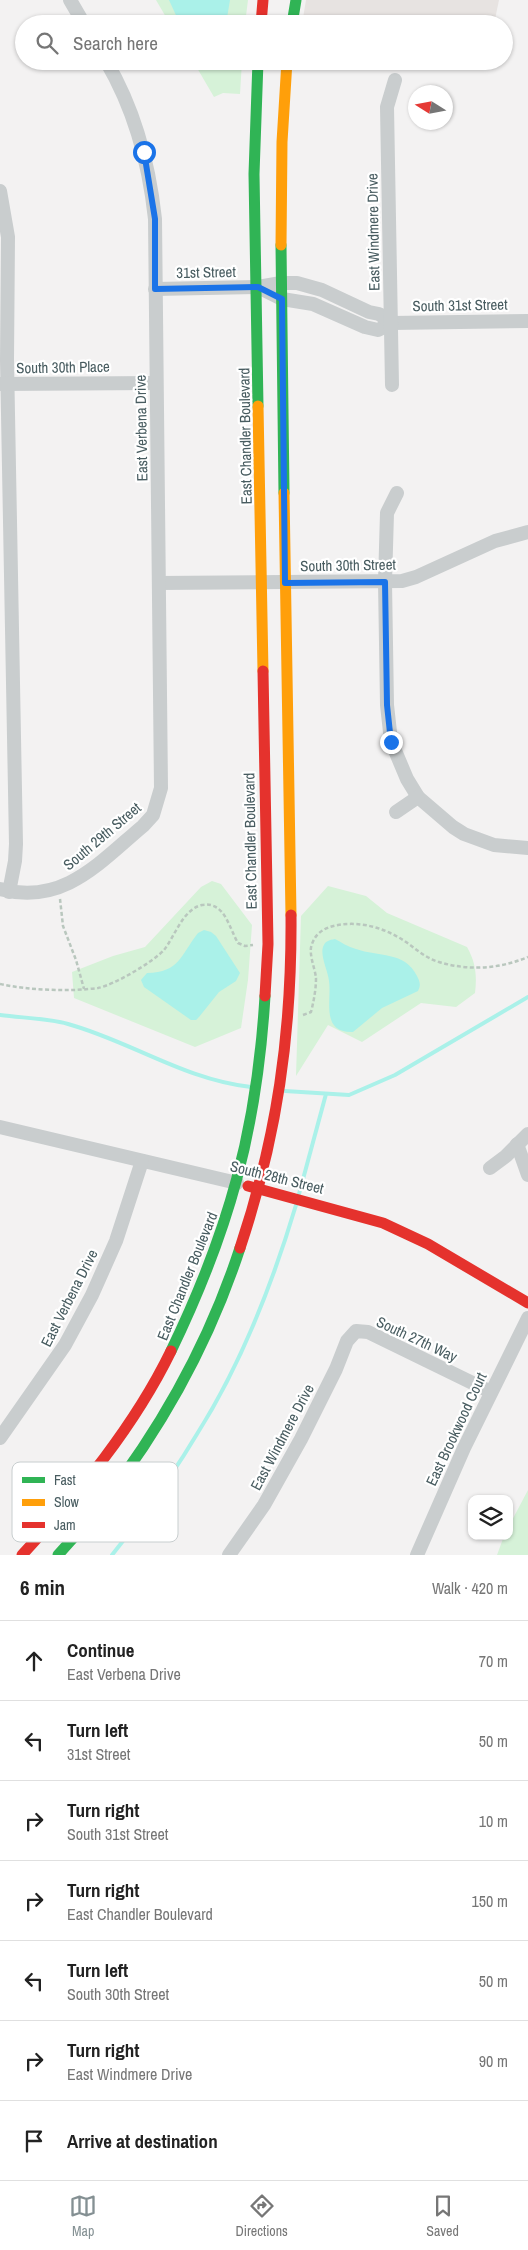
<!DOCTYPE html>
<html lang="en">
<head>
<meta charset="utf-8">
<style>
	:root { --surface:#fff; --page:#f6f6f6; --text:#222; --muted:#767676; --line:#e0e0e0; --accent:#849093 }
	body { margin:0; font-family:"Archivo Narrow",sans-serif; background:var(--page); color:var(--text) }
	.controls { position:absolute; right:15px; bottom:15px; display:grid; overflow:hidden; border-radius:10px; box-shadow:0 1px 4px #0004 }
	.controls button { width:45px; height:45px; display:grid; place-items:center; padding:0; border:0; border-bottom:1px solid var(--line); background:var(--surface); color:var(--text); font:25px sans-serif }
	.compass { position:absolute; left:408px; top:85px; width:45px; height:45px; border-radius:50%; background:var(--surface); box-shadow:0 1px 4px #0004; rotate:281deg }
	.stop { position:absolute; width:15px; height:15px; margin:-11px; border:4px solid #1a73e8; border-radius:50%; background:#fff }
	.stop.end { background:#1a73e8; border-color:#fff; box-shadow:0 1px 5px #0008 }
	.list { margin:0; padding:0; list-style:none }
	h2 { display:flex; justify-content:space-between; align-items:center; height:65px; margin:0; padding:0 20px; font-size:21px }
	h2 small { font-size:16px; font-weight:400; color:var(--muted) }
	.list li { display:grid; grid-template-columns:32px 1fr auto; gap:15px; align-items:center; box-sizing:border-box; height:80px; padding:0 20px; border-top:1px solid var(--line) }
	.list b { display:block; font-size:19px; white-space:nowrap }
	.list p { margin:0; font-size:16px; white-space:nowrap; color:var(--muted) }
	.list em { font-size:16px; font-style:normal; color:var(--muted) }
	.icon { flex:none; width:28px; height:28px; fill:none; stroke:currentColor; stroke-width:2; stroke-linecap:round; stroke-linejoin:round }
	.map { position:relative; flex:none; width:528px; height:1555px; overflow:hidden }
	.search { position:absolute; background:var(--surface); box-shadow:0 1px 4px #0004; left:15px; right:15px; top:15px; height:55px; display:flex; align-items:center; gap:12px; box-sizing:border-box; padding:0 18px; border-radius:28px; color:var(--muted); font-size:19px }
	.sheet { height:625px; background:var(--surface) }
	nav { display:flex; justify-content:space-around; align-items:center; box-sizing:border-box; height:70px; border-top:1px solid var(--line); background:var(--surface); font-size:14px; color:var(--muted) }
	nav a { display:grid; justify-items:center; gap:2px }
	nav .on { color:var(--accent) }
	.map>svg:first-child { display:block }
	.commercial { fill:#e7e3e1 }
	.green { fill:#d6f2d8 }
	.water { fill:#aaf1e9 }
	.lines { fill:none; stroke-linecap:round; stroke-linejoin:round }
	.stream { stroke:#aaf1e9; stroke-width:4 }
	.path { stroke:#b9c7be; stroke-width:2.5; stroke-dasharray:4 2.5; stroke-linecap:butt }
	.street { stroke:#c9cdce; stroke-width:14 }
	.fast { stroke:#30b455; stroke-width:11 }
	.slow { stroke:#ff9f0a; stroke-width:11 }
	.jam { stroke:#e5322d; stroke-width:11 }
	.route { stroke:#1a73e8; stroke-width:6 }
	.labels { text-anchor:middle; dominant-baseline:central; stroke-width:4.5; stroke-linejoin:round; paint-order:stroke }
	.street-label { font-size:15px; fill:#485c60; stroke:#fff }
	.key { fill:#fff; stroke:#c8cecf; stroke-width:1 }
	.key-label { font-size:14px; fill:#485c60 }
</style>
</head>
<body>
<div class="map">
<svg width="528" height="1555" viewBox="0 0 528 1555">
	<rect width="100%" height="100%" fill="#f3f2f2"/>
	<polygon class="commercial" points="306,0 499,0 494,24 302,24"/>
	<g class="green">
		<polygon points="156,0 248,0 245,24 170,24"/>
		<polygon points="193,61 242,61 240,94 223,93 214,97"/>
		<polygon points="212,881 221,884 252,925 248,980 241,1028 195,1047 74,998 72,972 113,956 145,947 201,887"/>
		<path d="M 328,886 L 366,896 L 387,913 L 467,947 C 476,963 477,976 475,993 L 456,1007 L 421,1003 L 362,1042 L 328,1025 L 296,1076 L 301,916 Z"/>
		<polygon points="528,1490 528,1555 497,1555 504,1536 509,1536 509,1526"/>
	</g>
	<g class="water">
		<polygon points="169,0 230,0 226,24 180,24"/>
		<path d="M 204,930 L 211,932 L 216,936 L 240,973 L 236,981 L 219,992 L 199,1017 L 196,1020 L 191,1020 L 144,987 L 141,980 L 147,973 C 180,972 180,956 198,933 Z"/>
		<path d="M 335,939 C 341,942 348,947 356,949 C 378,957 405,951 417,976 C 420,982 421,985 418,991 L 382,1008 L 353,1032 C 320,1033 332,1000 329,981 C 328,971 320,956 323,947 C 325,941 329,940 335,939 Z"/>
	</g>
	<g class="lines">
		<g class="stream">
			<path d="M 0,1015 C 22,1018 46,1018 68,1024 C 130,1041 185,1080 251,1087"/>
			<polyline points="285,1091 349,1095 395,1075 528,997"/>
			<polyline points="299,1194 326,1094"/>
			<path d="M 112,1555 C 143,1516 172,1476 197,1434 C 240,1366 273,1282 296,1205"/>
		</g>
		<g class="path">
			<polyline points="60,899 63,926 76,960 84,989"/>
			<path d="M 0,984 C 28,990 69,992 98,988 C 114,985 153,962 164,950 C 175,936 183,909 202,905 C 225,901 229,928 238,943 L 245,946 L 253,945"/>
			<path d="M 303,1015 L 311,1012 C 314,1000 316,989 316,978 C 315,968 308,953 312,944 C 316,932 326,927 338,925 C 361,921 384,928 403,940 C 415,948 425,958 439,962 C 469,971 499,969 528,957"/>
		</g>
		<g class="street">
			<polyline points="70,0 84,24"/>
			<polyline points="0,191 8,237 7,360 16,844 15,861 9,892"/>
			<polyline points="258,287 282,299 313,304 365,327 378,330 392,323 528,321"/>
			<polyline points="155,289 258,287 281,283 297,283 322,290 369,312 379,314 392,323"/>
			<polyline points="0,384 156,383"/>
			<polyline points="392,385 387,107 395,80"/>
			<polyline points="397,493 387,513 385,582 387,705 391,741 407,779 418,797 453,827 464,834 494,845 528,848"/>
			<polyline points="159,583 402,581 416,577 495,541 528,532"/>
			<polyline points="396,812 418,797"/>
			<path d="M 0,889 C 63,906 99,863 143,826 L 153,815 L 161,788 L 155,219 C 149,163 135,110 106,61"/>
			<polyline points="0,1127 237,1183"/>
			<polyline points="517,1144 528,1175"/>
			<polyline points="490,1168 506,1156 528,1134"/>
			<polyline points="0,1438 65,1345 92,1295 116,1241 142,1161"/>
			<polyline points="229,1555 264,1505 301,1439 336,1369 347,1341 356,1331 368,1332 491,1392"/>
			<polyline points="417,1555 464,1448 528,1318"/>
		</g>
		<g class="fast">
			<polyline points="292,24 296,0"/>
			<polyline points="258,61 254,174 258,406"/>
			<polyline points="281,245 284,493"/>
			<path d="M 171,1351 C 229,1231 257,1130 265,996"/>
			<path d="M 58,1555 C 73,1538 89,1521 103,1503 C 162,1427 210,1340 240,1248"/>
		</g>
		<g class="slow">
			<polyline points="281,245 282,142 287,61"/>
			<polyline points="258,406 263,671"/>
			<polyline points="284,493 291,915"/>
		</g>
		<g class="jam">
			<polyline points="261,24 263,0"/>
			<polyline points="263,671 268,944 265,996"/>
			<polyline points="248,1186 383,1223 428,1244 528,1303"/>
			<path d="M 240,1248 C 277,1137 292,1033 291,915"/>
			<path d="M 22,1555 C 79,1493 134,1427 171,1351"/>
		</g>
	</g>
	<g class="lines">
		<polyline class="route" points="144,152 155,219 155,289 258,287 282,299 285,583 385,582 387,705 391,742"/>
	</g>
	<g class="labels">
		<g class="street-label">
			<text transform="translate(373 232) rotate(-91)">East Windmere Drive</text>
			<text transform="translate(206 272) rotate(-1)">31st Street</text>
			<text transform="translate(460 305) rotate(-1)">South 31st Street</text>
			<text transform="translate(63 367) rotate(-1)">South 30th Place</text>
			<text transform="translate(141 428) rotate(-91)">East Verbena Drive</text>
			<text transform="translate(245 436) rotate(-91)">East Chandler Boulevard</text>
			<text transform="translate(348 565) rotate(-1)">South 30th Street</text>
			<text transform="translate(102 836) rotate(-40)">South 29th Street</text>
			<text transform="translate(250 841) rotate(-91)">East Chandler Boulevard</text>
			<text transform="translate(277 1177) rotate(14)">South 28th Street</text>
			<text transform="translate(187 1276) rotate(-68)">East Chandler Boulevard</text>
			<text transform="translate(69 1298) rotate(-63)">East Verbena Drive</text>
			<text transform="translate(417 1339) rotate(25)">South 27th Way</text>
			<text transform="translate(456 1429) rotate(-65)">East Brookwood Court</text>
			<text transform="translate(282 1437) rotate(-62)">East Windmere Drive</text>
		</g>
	</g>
	<rect x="12" y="1462" width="166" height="80" rx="8" class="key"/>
	<rect x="22" y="1477" width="23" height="6" fill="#30b455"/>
	<rect x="22" y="1499" width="23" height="7" fill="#ff9f0a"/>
	<rect x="22" y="1522" width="23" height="6" fill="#e5322d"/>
	<g class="key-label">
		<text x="54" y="1485">Fast</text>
		<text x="54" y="1507">Slow</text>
		<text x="54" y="1530">Jam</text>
	</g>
</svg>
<div class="controls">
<button><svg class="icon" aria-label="layers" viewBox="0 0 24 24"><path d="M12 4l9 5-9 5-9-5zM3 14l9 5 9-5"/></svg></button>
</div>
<svg class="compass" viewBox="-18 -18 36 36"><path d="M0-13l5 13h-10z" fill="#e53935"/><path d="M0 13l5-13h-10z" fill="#767676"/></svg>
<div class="stop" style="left:144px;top:152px"></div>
<div class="stop end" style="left:391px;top:742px"></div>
<div class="search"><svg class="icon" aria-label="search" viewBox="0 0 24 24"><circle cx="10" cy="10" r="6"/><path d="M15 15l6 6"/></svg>Search here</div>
</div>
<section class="sheet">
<h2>6 min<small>Walk · 420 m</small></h2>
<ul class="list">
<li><svg class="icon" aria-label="ahead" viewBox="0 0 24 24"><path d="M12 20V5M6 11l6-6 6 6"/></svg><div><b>Continue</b><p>East Verbena Drive</p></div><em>70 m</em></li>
<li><svg class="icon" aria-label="left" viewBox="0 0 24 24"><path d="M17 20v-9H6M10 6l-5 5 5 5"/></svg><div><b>Turn left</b><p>31st Street</p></div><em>50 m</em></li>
<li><svg class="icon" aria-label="right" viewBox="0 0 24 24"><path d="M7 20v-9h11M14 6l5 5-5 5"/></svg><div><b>Turn right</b><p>South 31st Street</p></div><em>10 m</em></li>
<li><svg class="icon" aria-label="right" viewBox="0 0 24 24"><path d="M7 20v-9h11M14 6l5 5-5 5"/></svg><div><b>Turn right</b><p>East Chandler Boulevard</p></div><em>150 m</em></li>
<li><svg class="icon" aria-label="left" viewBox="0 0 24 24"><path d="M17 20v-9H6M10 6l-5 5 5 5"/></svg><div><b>Turn left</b><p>South 30th Street</p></div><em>50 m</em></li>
<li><svg class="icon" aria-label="right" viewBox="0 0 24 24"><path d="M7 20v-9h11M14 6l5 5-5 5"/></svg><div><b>Turn right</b><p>East Windmere Drive</p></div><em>90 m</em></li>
<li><svg class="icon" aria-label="arrive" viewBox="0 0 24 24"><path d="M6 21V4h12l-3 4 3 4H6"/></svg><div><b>Arrive at destination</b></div></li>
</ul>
</section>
<nav>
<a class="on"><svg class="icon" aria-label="map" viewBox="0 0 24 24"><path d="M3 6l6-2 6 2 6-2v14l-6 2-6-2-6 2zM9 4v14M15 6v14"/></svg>Map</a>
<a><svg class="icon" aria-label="directions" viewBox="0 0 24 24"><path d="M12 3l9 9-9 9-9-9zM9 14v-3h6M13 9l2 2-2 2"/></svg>Directions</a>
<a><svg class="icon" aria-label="saved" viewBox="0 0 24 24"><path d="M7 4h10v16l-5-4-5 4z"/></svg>Saved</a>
</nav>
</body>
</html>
